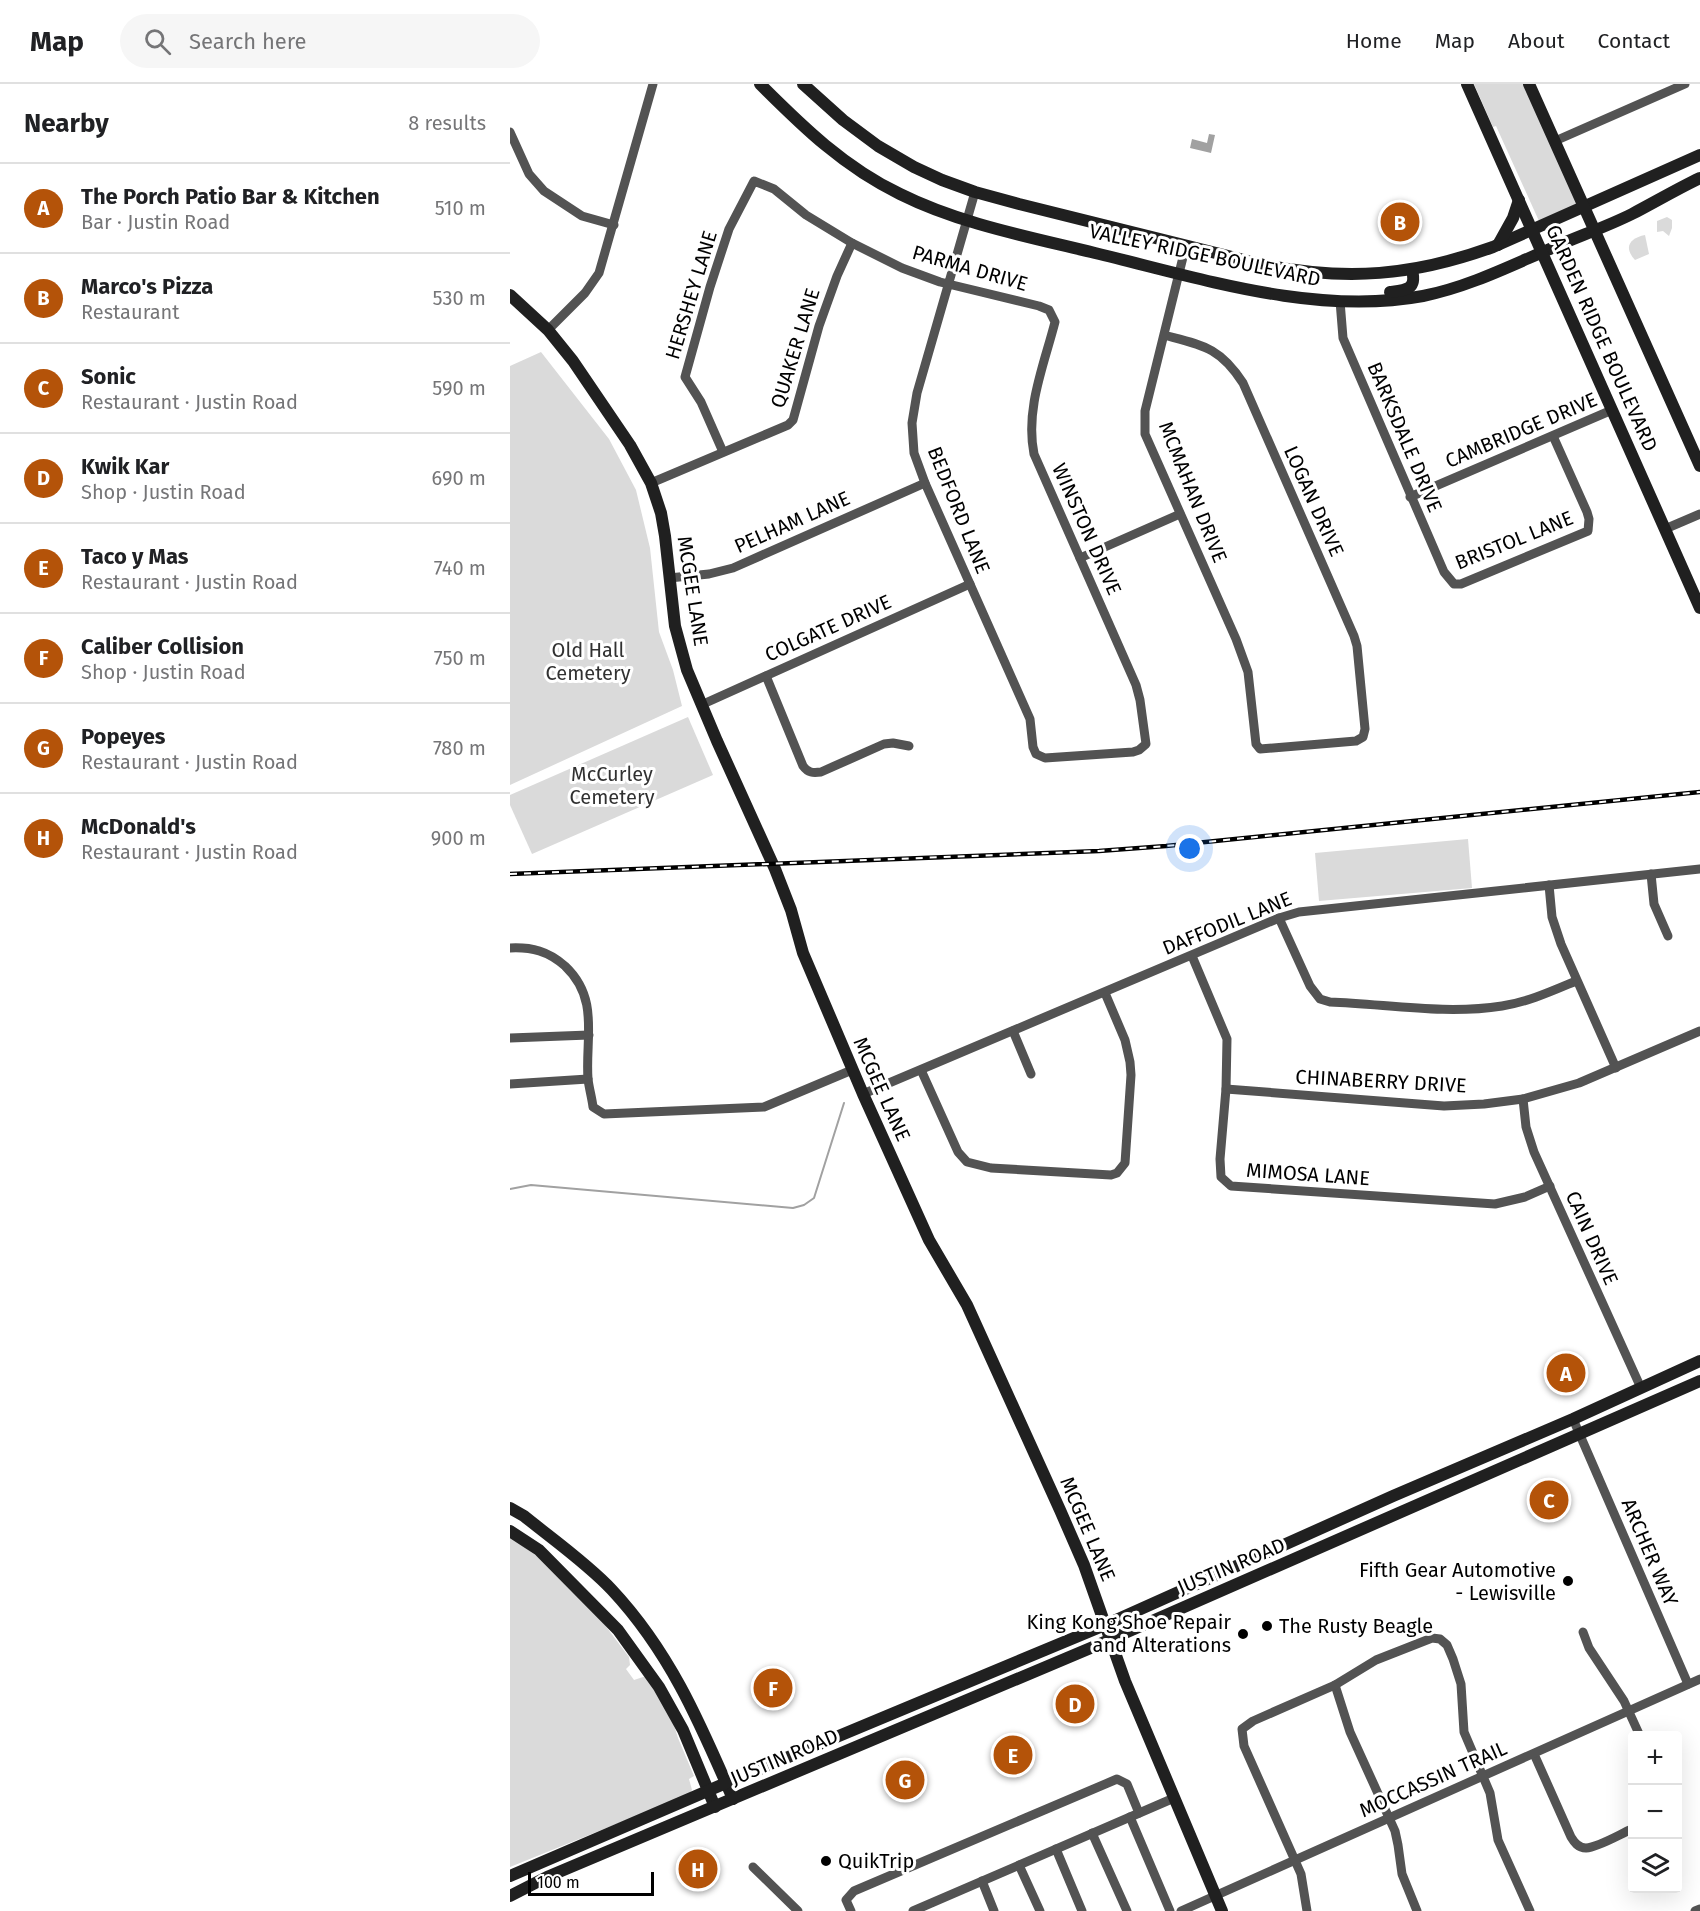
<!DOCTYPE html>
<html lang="en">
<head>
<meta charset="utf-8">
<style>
	:root { --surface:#fff; --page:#f6f6f6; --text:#202124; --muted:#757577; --line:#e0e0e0; --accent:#b45309 }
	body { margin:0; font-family:"Fira Sans",sans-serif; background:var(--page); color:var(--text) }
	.controls { position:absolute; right:18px; bottom:18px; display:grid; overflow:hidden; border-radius:6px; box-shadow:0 6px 24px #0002 }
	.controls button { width:54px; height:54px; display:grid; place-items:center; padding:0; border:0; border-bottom:2px solid var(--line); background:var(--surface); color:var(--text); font:30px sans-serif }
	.scale { position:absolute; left:18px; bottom:15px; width:126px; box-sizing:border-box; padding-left:6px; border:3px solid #000; border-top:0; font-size:16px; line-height:21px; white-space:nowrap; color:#000; -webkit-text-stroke:4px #fff; paint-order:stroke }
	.you { position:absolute; left:680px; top:765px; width:21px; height:21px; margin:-15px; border:4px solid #fff; border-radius:50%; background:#1a73e8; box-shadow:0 0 0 9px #1a73e833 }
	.badge { display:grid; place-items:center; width:39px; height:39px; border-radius:50%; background:var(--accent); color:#fff; font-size:20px; font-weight:700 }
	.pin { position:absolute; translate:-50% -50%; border:3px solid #fff; box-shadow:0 2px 6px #0006 }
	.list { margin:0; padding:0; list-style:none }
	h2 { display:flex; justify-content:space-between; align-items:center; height:78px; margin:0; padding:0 24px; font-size:26px }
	h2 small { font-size:20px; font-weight:400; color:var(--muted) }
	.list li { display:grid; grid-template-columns:39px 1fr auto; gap:18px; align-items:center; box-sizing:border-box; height:90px; padding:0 24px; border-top:2px solid var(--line) }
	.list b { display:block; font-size:22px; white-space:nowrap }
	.list p { margin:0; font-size:20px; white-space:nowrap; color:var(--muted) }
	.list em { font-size:20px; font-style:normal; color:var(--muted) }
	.icon { flex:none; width:33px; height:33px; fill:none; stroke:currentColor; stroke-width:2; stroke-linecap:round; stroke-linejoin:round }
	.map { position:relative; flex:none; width:1190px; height:1827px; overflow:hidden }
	header { display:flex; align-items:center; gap:36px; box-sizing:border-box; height:84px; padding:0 30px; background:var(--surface); border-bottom:2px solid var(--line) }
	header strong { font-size:28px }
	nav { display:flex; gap:33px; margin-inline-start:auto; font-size:21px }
	.search { width:420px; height:54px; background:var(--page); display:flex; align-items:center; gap:15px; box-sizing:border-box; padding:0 21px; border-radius:33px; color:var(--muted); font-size:22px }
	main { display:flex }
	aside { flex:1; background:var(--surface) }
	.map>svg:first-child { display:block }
	.green { fill:#dadada }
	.water { fill:#a1a1a1 }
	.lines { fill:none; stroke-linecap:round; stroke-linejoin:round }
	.stream { stroke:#a1a1a1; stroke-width:2 }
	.street { stroke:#535353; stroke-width:9 }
	.secondary { stroke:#202020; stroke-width:12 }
	.rail-casing { stroke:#000; stroke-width:4.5 }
	.rail { stroke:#fff; stroke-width:2; stroke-dasharray:7; stroke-linecap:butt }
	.poi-dot { fill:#000; stroke:#fff; stroke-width:2 }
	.labels { text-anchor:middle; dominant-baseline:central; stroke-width:6; stroke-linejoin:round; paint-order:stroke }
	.street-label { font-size:20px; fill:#000; stroke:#fff }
	.park-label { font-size:20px; fill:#313131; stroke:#fff }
	.poi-label { font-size:20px; fill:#000; stroke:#fff; text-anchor:end }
</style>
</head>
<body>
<header>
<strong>Map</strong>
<div class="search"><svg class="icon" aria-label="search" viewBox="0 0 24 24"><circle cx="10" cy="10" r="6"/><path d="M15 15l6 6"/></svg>Search here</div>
<nav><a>Home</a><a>Map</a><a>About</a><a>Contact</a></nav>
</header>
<main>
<aside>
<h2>Nearby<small>8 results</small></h2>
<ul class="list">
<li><span class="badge">A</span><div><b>The Porch Patio Bar &amp; Kitchen</b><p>Bar · Justin Road</p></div><em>510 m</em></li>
<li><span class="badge">B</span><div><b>Marco's Pizza</b><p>Restaurant</p></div><em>530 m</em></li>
<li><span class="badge">C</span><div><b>Sonic</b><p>Restaurant · Justin Road</p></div><em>590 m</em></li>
<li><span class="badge">D</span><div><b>Kwik Kar</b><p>Shop · Justin Road</p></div><em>690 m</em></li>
<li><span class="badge">E</span><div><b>Taco y Mas</b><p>Restaurant · Justin Road</p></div><em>740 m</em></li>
<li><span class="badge">F</span><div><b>Caliber Collision</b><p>Shop · Justin Road</p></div><em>750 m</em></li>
<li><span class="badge">G</span><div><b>Popeyes</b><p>Restaurant · Justin Road</p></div><em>780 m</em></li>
<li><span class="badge">H</span><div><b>McDonald's</b><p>Restaurant · Justin Road</p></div><em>900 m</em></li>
</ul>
</aside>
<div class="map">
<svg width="1190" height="1827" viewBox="0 0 1190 1827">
	<rect width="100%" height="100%" fill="#fff"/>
	<g class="green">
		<polygon points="964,0 1014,0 1068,120 1029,137 986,42 983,43"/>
		<polygon points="1157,133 1162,136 1162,144 1159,152 1153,147 1147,148 1147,137"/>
		<path d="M 1135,151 L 1139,170 L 1125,176 C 1113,163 1120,154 1135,151 Z"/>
		<polygon points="31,268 99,355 126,406 140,464 149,548 163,586 172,622 0,701 0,282"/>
		<polygon points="178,633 203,691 22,770 0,721 0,711"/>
		<polygon points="958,755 962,804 809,817 805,769"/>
		<polygon points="0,1452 37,1480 88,1532 119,1573 120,1581 116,1585 124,1596 136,1592 161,1632 168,1654 184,1692 179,1695 182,1706 178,1711 0,1783"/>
	</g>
	<polygon class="water" points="699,50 705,51 701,69 680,64 682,55 697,59"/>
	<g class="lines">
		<polyline class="stream" points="0,1105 21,1101 283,1124 294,1121 304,1114 334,1019"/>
		<g class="street">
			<polyline points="0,48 19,90 34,107 72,132 104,141"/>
			<polyline points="1045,57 1175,0"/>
			<polyline points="830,217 833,254 934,488 944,500 951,500 1078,447 1079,435 1077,428 1043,352"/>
			<polyline points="38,246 75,209 89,189 143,0"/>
			<path d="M 654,251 C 692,261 710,263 733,299 L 844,552 L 847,562 L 855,645 L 853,653 L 846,657 L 750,665 L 746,660 L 738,588 L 726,555 L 635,350 L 635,327 L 676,161"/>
			<path d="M 213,368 L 191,318 L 175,293 L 200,203 L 219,145 L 244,97 L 264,105 L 296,131 L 342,159 L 392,184 L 430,198 L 529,222 L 539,226 L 545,238 C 534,281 515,325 524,370 L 626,601 L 630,616 L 636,660 L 629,666 L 623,668 L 535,674 L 526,670 L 523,663 L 520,635 L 415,399 L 404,369 L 402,339 L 407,309 L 465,108"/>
			<polyline points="141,399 278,341 283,336 309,242 327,192 342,159"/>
			<polyline points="900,413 1102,326"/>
			<polyline points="1155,445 1190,430"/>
			<polyline points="570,474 670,430"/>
			<polyline points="159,494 199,490 223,484 415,399"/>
			<path d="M 256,592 L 293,682 C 298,689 303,689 311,688 L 374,660 L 383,659 L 399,662"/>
			<polyline points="191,621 460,500"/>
			<polyline points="1141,790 1144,820 1158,852"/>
			<polyline points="1039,801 1042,833 1051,860 1106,984"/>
			<path d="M 769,834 L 800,902 L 810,915 L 820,918 C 877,920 935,931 992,922 C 1018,918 1042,907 1066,897"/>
			<path d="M 0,864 C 22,863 38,867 55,882 C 90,915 75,954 78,995 C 79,1004 82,1014 83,1023 L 94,1030 L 254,1023 L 342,986"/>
			<polyline points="682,872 717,955 716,1005 710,1075 711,1093 721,1102 985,1120 1015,1113 1040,1102"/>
			<polyline points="503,947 521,990"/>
			<polyline points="0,954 79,951"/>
			<polyline points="411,986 448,1068 457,1078 481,1084 601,1091 607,1089 615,1079 621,991 620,978 615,956 595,909"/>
			<polyline points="0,1000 78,995"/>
			<polyline points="716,1005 934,1022 974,1020 1013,1015 1069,999 1190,947"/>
			<polyline points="353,1010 769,834 789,828 1190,785"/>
			<polyline points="1013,1015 1016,1043 1024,1068 1131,1304"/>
			<polyline points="1063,1335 1178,1600"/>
			<polyline points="1073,1548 1079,1564 1114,1617 1130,1652"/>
			<polyline points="825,1601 840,1648 885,1747 888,1761 892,1790 907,1827"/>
			<path d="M 1024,1670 L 1061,1753 C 1064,1758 1068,1764 1076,1764 C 1089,1763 1110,1750 1122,1745"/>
			<polyline points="620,1733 660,1827"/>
			<polyline points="582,1749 617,1827"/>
			<polyline points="546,1765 572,1827"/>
			<polyline points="509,1781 530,1827"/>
			<polyline points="243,1783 288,1827"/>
			<polyline points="472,1797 484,1827"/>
			<polyline points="341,1827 336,1816 344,1807 607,1695 617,1700 629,1729"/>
			<polyline points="403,1827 664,1714"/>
			<polyline points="671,1827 1190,1595"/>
			<polyline points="797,1827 791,1790 734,1662 732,1645 743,1637 825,1601 866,1576 922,1554 930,1555 937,1561 943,1575 951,1600 954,1648 980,1709 988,1756 1020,1827"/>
			<polyline points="1185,1827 1190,1825"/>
		</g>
		<g class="secondary">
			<path d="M 250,0 C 293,43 334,83 390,110 C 450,140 520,153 585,169 C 690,194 805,232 913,212 C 958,203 1000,182 1042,164 C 1069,152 1096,143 1122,130 C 1145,118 1167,105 1190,94"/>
			<path d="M 293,0 L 333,36 L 368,62 L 404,83 L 432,96 L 465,108 L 509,120 L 754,181 C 837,197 903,192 983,163 L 1190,71"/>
			<polyline points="957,0 1190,524"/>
			<polyline points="1019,0 1190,382"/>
			<polyline points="988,161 1003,134 1009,116"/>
			<path d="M 880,208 C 896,206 907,206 902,186"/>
			<polyline points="0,211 38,246 63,277 120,361 141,399 151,429 155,452 165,542 177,586 207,657 265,785 281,826 293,869 353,1010 419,1156 457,1221 550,1426 574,1481 615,1597 712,1827"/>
			<path d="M 0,1424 L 14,1432 C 41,1454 78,1480 102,1506 C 160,1568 190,1639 223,1715"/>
			<polyline points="0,1447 29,1466 108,1546 149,1603 173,1646 205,1723"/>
			<polyline points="0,1792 216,1699 595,1541 883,1412 1063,1335 1190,1277"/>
			<polyline points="0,1812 37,1793 583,1563 1190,1297"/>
		</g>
		<g class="rail-casing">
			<polyline id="rail" points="0,790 589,767 656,762 1190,708"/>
		</g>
		<use href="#rail" class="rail"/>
	</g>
	<g class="poi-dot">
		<circle cx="1058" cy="1497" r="6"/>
		<circle cx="757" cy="1542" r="6"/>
		<circle cx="733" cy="1550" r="6"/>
		<circle cx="316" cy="1777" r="6"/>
	</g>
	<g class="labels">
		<g class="street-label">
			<text transform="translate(695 171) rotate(12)">VALLEY RIDGE BOULEVARD</text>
			<text transform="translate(460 184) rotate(16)">PARMA DRIVE</text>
			<text transform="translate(181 211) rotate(-73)">HERSHEY LANE</text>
			<text transform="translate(1092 254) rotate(66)">GARDEN RIDGE BOULEVARD</text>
			<text transform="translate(285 264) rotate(-73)">QUAKER LANE</text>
			<text transform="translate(1011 346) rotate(-23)">CAMBRIDGE DRIVE</text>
			<text transform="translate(895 353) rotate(67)">BARKSDALE DRIVE</text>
			<text transform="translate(683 408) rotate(68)">MCMAHAN DRIVE</text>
			<text transform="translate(804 417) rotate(66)">LOGAN DRIVE</text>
			<text transform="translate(449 426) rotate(68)">BEDFORD LANE</text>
			<text transform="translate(282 438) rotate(-24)">PELHAM LANE</text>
			<text transform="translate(577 445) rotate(66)">WINSTON DRIVE</text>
			<text transform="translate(1004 456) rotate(-22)">BRISTOL LANE</text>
			<text transform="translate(183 507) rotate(81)">MCGEE LANE</text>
			<text transform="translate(318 544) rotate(-24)">COLGATE DRIVE</text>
			<text transform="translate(717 839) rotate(-22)">DAFFODIL LANE</text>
			<text transform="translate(871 997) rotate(3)">CHINABERRY DRIVE</text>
			<text transform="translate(372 1005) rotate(66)">MCGEE LANE</text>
			<text transform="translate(798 1090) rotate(4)">MIMOSA LANE</text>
			<text transform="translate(1082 1154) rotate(66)">CAIN DRIVE</text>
			<text transform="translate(578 1445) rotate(67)">MCGEE LANE</text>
			<text transform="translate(1140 1468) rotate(67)">ARCHER WAY</text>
			<text transform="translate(721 1482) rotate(-23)">JUSTIN ROAD</text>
			<text transform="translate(274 1673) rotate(-23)">JUSTIN ROAD</text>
			<text transform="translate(923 1695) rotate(-24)">MOCCASSIN TRAIL</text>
		</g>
		<g class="park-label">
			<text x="78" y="566">Old Hall<tspan x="78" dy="23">Cemetery</tspan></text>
			<text x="102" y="690">McCurley<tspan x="102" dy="23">Cemetery</tspan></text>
		</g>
		<g class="poi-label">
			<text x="1046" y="1486">Fifth Gear Automotive<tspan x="1046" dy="23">- Lewisville</tspan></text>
			<text x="721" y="1538">King Kong Shoe Repair<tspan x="721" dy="23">and Alterations</tspan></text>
			<text x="769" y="1542" text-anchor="start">The Rusty Beagle</text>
			<text x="328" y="1777" text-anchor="start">QuikTrip</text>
		</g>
	</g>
</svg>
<div class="controls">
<button>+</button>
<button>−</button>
<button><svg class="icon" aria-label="layers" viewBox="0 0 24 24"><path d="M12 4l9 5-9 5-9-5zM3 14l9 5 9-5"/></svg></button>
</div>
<div class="scale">100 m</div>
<div class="you"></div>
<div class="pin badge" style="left:1056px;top:1289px">A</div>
<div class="pin badge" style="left:890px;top:138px">B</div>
<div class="pin badge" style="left:1039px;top:1416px">C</div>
<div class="pin badge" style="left:565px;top:1620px">D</div>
<div class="pin badge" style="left:503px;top:1671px">E</div>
<div class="pin badge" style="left:263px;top:1604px">F</div>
<div class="pin badge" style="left:395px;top:1696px">G</div>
<div class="pin badge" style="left:188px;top:1785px">H</div>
</div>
</main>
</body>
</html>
